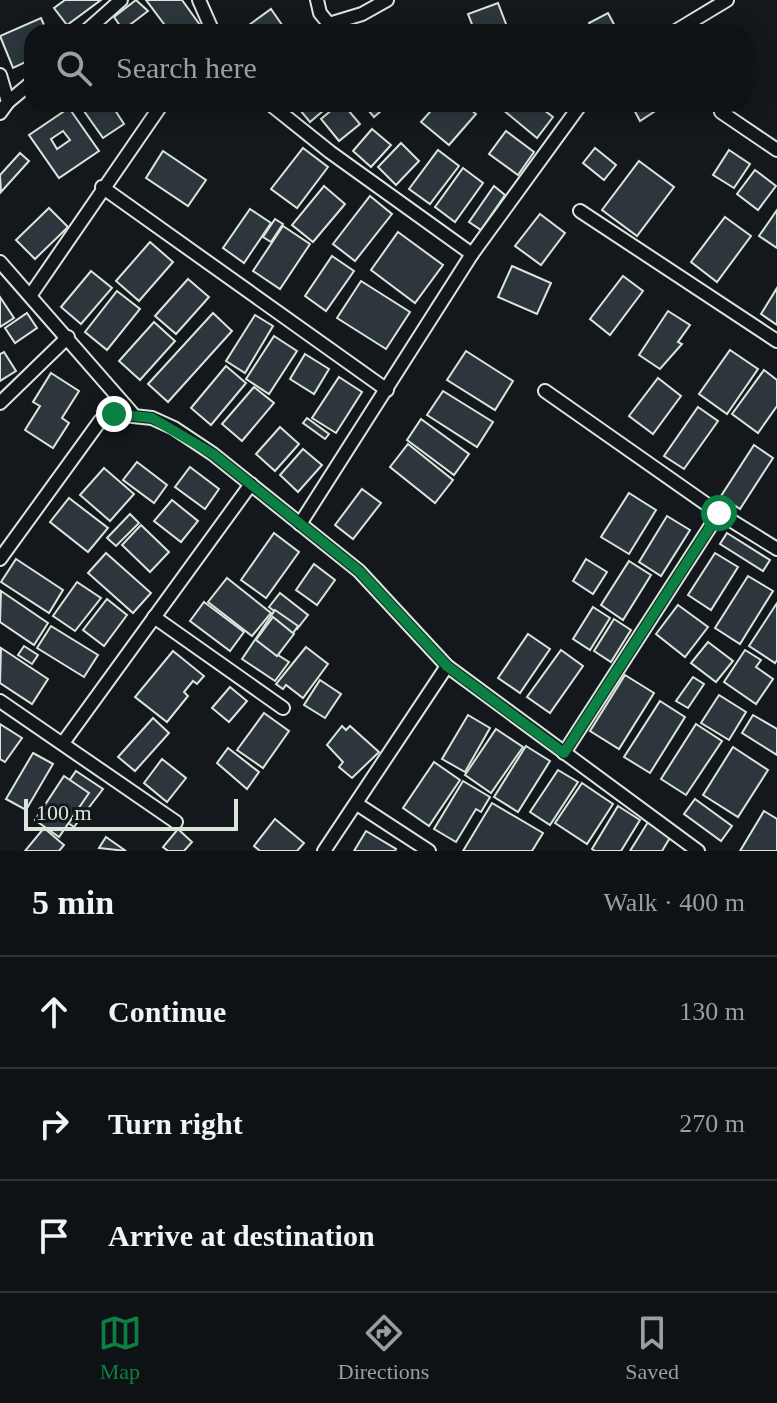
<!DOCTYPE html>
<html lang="en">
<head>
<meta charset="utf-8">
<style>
	:root { --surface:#0f1215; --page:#181b1e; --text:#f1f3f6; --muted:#9b9ea0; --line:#2f3234; --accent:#0b8043 }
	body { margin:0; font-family:"Times New Roman",serif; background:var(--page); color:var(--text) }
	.scale { position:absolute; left:24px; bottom:20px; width:214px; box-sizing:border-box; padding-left:8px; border:4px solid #d8e6dc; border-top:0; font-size:22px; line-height:28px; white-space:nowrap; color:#d8e6dc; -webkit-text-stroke:6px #14181c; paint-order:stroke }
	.stop { position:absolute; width:24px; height:24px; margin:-18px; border:6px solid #0b8043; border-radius:50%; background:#fff }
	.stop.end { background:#0b8043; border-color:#fff; box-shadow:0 2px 8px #0008 }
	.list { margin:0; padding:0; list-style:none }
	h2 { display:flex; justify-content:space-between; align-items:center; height:104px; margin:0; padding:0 32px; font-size:34px }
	h2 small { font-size:26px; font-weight:400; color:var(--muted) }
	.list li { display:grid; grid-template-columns:52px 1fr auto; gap:24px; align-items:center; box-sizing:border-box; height:112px; padding:0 32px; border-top:2px solid var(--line) }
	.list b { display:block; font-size:30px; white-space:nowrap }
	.list em { font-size:26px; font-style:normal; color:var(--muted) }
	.icon { flex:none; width:44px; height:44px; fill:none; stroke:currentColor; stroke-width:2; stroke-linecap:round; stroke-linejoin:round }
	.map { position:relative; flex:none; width:777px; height:851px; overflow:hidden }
	.search { position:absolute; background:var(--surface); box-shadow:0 4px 20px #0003; left:24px; right:24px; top:24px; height:88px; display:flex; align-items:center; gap:20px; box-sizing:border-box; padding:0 28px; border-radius:24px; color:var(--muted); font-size:30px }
	.sheet { height:440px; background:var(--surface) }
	nav { display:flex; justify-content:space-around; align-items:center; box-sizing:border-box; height:112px; border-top:2px solid var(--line); background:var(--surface); font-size:22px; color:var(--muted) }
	nav a { display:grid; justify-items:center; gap:4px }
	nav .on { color:var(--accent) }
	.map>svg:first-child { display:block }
	.building { fill:#2c363c; stroke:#d8e6dc; stroke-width:2; fill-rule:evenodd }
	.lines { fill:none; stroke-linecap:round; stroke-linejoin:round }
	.minor-casing { stroke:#d8e6dc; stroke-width:16 }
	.minor { stroke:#14181c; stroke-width:12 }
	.route { stroke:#0b8043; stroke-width:10 }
</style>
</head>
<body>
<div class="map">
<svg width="777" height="851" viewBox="0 0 777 851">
	<rect width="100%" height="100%" fill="#14181c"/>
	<g class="building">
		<polygon points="65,0 101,0 67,25 54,8"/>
		<polygon points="136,0 148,11 123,30 114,17"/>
		<polygon points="146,0 182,0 205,32 170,32"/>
		<polygon points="498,3 509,32 475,32 468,14"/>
		<polygon points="271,9 287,32 243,32 242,30"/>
		<polygon points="608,13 618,32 594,32 589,23"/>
		<polygon points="41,18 47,32 32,32 32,59 13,68 0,36"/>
		<polygon points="79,104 111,104 124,124 103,138"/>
		<polygon points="295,104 331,104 310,122"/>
		<polygon points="339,104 343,104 360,124 339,141 321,119"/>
		<polygon points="363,104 389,104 374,117"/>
		<polygon points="437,104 464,104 476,114 449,145 421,122"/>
		<polygon points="496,104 536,104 553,117 537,138"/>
		<polygon points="631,104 666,104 640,121"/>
		<path d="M 69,108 L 99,151 L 59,178 L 29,135 ZM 63,131 L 70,140 L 57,149 L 51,139 Z"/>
		<polygon points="372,129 391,145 371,167 353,151"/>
		<polygon points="506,131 534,152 518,175 489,154"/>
		<polygon points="401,143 419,161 396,185 378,167"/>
		<polygon points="303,148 328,167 297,208 271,189"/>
		<polygon points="595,148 616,165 604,180 583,163"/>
		<polygon points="438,150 459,166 430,204 409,189"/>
		<polygon points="729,150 750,164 734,188 713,175"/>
		<polygon points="163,151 206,180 188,206 146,178"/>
		<polygon points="20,153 29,161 1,192 0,175"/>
		<polygon points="639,161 674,187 637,236 602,210"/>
		<polygon points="463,168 483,183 455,222 435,207"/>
		<polygon points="755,170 776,186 758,210 737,194"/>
		<polygon points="324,186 345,204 313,242 292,225"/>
		<polygon points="494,186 505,195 481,230 469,222"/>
		<polygon points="370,196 392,214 355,261 333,244"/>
		<polygon points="49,208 68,227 35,259 16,240"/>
		<polygon points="250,209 271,223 244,263 223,248"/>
		<polygon points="777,210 777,248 759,236"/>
		<polygon points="540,214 565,233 541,265 515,246"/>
		<polygon points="725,217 751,236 717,282 691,262"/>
		<polygon points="275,219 283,224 271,242 263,237"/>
		<polygon points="283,226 310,244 280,289 253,271"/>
		<polygon points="398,232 443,265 415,303 371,270"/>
		<polygon points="150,242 173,262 139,301 116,281"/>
		<polygon points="332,256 354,271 326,311 305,296"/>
		<polygon points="512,266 551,283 537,314 498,297"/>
		<polygon points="91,271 112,288 81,324 61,307"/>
		<polygon points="623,276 643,291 610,335 590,319"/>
		<polygon points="188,279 209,297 176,334 155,316"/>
		<polygon points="361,281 410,312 386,349 337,318"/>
		<polygon points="777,288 777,325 761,314"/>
		<polygon points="117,291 140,309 107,350 85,332"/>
		<polygon points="0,297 14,318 0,327"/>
		<polygon points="668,311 690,325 678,342 682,344 660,369 639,355"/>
		<polygon points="27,313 37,328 15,343 5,328"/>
		<polygon points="213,313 232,331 168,402 148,384"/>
		<polygon points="255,315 273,326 245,373 226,361"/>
		<polygon points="154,322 175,341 140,380 119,361"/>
		<polygon points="274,336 297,351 269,394 246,379"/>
		<polygon points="730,350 758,369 727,414 699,394"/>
		<polygon points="466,351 513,381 495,410 447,380"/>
		<polygon points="4,352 16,371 0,381 0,354"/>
		<polygon points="305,354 329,369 314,394 290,379"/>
		<polygon points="226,366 246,383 211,425 191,408"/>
		<polygon points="764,370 777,380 777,406 758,433 732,414"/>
		<polygon points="51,373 79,391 62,418 69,423 53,448 25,430 40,406 33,402"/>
		<polygon points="339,377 362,392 336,433 312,418"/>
		<polygon points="658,378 681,396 653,434 629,416"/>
		<polygon points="254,387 274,403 242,441 222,424"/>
		<polygon points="443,391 493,422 477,447 427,415"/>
		<polygon points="698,407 718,421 684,469 664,456"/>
		<polygon points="307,418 329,434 325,439 303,423"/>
		<polygon points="421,419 469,454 454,475 407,440"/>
		<polygon points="280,427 299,444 275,471 256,454"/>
		<polygon points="408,444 453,480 435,503 390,467"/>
		<polygon points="754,445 773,458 740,509 721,496"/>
		<polygon points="303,449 322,465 298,492 280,475"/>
		<polygon points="137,462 167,485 154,503 123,480"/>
		<polygon points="190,467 219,489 205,509 175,487"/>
		<polygon points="104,468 134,494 110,521 80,495"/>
		<polygon points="362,489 381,503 353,539 335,525"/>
		<polygon points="629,493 656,510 629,554 601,537"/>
		<polygon points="69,498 108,528 88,552 50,522"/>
		<polygon points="172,500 198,521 181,542 154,521"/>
		<polygon points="130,514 139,523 116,546 107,538"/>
		<polygon points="667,516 690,530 661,576 639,562"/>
		<polygon points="141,525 169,552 150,572 122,545"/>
		<polygon points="274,533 299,552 266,598 241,580"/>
		<polygon points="727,533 770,560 763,571 720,544"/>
		<polygon points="106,553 151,593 133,613 88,573"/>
		<polygon points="715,553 738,567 711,610 688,595"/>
		<polygon points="16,559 63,590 49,613 1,582"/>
		<polygon points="586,559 607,572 593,594 573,581"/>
		<polygon points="629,561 651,575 623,620 601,605"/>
		<polygon points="314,564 335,580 317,605 296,590"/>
		<polygon points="748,576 773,591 740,644 715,628"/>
		<polygon points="227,578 271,613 252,636 208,602"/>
		<polygon points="77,582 101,598 75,631 53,616"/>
		<polygon points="1,591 48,623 34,645 0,622"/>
		<polygon points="280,593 308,615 297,629 269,607"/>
		<polygon points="107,599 127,615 104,646 83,630"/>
		<polygon points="204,602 244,632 230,651 190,621"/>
		<polygon points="777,603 777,660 775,663 749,646"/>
		<polygon points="678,605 708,627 685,657 656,634"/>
		<polygon points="593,607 610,618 590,650 573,639"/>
		<polygon points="275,610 298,626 278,655 289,662 275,681 242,659"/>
		<polygon points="273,617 294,634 277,656 256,640"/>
		<polygon points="614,619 631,630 611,662 594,651"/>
		<polygon points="51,626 98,655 84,677 37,648"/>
		<polygon points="528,634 550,649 520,693 498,678"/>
		<polygon points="708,642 733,661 716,682 691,663"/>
		<polygon points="24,646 38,655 32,664 18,655"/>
		<polygon points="306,647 328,664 303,698 286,685 283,689 276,684"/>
		<polygon points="1,648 48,679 32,704 0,683"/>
		<polygon points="561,650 583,666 550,713 527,697"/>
		<polygon points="745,650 761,660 756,667 773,679 756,704 724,682"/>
		<polygon points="173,651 204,676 197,684 193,681 184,692 188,696 167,722 135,697"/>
		<polygon points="625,675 654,693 619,749 590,731"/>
		<polygon points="693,677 704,684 688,708 676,701"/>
		<polygon points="320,680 341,694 325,718 304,705"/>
		<polygon points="230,687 247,701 229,722 212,708"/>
		<polygon points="719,695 746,712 729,740 701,723"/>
		<polygon points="660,701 685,717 650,773 624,757"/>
		<polygon points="264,713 289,731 263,768 237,750"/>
		<polygon points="468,715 490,728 465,772 442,759"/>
		<polygon points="753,715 777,729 777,755 742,733"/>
		<polygon points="153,718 169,733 135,771 118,757"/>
		<polygon points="0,724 22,738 5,762 0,759"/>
		<polygon points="696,724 722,741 686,795 661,779"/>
		<polygon points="342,726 346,730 350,726 379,752 352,778 339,767 343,762 327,745"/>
		<polygon points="496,729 523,747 491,793 465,775"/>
		<polygon points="526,746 550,761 518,812 494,797"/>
		<polygon points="733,747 768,770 738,817 703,795"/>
		<polygon points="228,748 259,772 247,789 217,763"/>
		<polygon points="33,753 53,764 26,810 6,799"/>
		<polygon points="162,759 186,778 167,802 144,783"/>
		<polygon points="434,762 460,780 429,826 403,808"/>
		<polygon points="558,770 578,782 550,825 530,812"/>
		<polygon points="76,771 103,789 74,827 49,810"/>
		<polygon points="64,776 89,793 59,837 35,820"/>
		<polygon points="463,781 490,797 481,812 476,809 456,842 434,829"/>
		<polygon points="582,783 613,804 587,844 555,823"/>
		<polygon points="695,799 732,826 721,841 684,814"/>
		<polygon points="492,803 543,833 532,851 463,851"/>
		<polygon points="618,806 640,820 621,851 595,851 592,849"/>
		<polygon points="764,811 777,819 777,851 740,851"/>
		<polygon points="275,819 304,843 297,851 260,851 254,846"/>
		<polygon points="648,822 671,836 662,851 630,851"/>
		<polygon points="44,828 64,845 59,851 25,851"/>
		<polygon points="178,829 192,842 184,851 168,851 163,847"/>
		<polygon points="366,831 396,849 395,851 354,851"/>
		<polygon points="106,837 126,851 99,848"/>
	</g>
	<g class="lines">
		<g class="minor-casing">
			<g id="minor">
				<polyline points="199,0 213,32"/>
				<polyline points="317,0 320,13 329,24 362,14 387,0"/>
				<polyline points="85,32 121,0"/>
				<polyline points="674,32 727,0"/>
				<polyline points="0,75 8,102 0,113"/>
				<polyline points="8,102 32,82"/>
				<polyline points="270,104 330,152 472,254"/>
				<polyline points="721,112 777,150"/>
				<polyline points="102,187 387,390"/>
				<polyline points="580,211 777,341"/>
				<polyline points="0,262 132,413"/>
				<polyline points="30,296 162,104"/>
				<polyline points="545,391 719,513 777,549"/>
				<polyline points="0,403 68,337"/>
				<polyline points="300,524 472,254 581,104"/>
				<polyline points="0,559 100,421 114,414 152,418 174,428 213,454 359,571 447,666 698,851"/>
				<polyline points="154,617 283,708"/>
				<polyline points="0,701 176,822"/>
				<polyline points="63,743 251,484"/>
				<polyline points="564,753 719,513"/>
				<polyline points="357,804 429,851"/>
				<polyline points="324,851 447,666"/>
			</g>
		</g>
		<use href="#minor" class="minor"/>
	</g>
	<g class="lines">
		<polyline class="route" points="114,414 152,418 213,454 359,571 447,666 564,753 719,513"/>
	</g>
</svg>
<div class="scale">100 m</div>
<div class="stop" style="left:719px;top:513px"></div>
<div class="stop end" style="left:114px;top:414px"></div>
<div class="search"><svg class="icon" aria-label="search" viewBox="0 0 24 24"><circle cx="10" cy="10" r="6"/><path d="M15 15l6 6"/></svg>Search here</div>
</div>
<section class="sheet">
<h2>5 min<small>Walk · 400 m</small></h2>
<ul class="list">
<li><svg class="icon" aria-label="ahead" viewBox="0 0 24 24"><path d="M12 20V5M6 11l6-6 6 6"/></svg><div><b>Continue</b></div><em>130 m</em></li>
<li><svg class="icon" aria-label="right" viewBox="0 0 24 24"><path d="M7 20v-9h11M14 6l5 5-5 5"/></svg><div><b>Turn right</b></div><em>270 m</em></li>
<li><svg class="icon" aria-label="arrive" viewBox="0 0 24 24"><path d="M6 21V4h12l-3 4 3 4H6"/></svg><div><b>Arrive at destination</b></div></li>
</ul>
</section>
<nav>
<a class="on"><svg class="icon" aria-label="map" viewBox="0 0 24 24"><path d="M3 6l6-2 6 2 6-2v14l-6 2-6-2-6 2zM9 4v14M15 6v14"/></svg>Map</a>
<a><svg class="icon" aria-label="directions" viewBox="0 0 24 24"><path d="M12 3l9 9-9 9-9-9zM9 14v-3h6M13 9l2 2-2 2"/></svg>Directions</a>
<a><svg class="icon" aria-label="saved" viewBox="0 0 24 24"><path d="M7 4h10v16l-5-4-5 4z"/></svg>Saved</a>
</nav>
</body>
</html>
